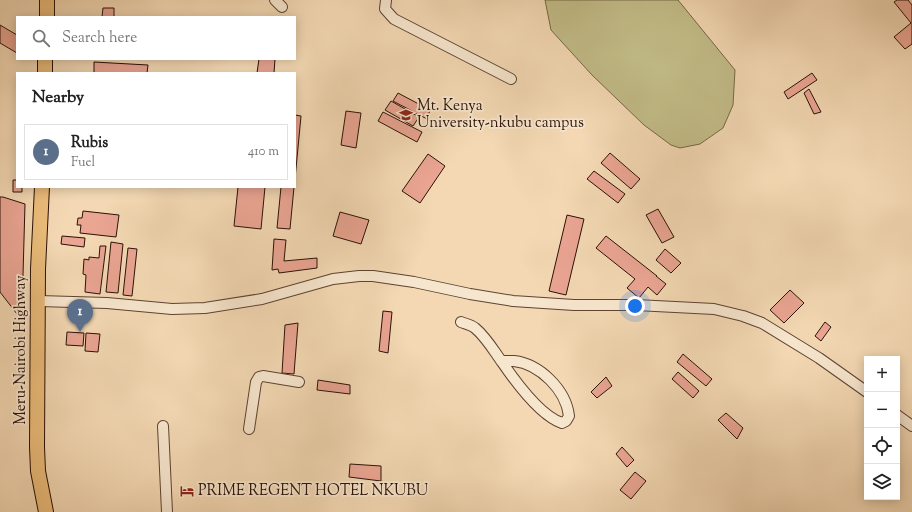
<!DOCTYPE html>
<html lang="en">
<head>
<meta charset="utf-8">
<style>
	:root { --surface:#fff; --page:#f2f2f2; --text:#222; --muted:#767676; --line:#e0e0e0; --accent:#b45309 }
	body { margin:0; font-family:"Sorts Mill Goudy",serif; background:var(--page); color:var(--text) }
	.controls { position:absolute; right:12px; bottom:12px; display:grid; overflow:hidden; border-radius:0px; box-shadow:0 2px 10px #0003 }
	.controls button { width:36px; height:36px; display:grid; place-items:center; padding:0; border:0; border-bottom:1px solid var(--line); background:var(--surface); color:var(--text); font:20px sans-serif }
	.you { position:absolute; left:635px; top:306px; width:14px; height:14px; margin:-10px; border:3px solid #fff; border-radius:50%; background:#1a73e8; box-shadow:0 0 0 6px #1a73e833 }
	.badge { display:grid; place-items:center; width:26px; height:26px; border-radius:50%; background:var(--accent); color:#fff; font-size:13px; font-weight:700 }
	.pin { position:absolute; translate:-50% -33px; filter:drop-shadow(0 1px 2px #0008) }
	.pin::after { content:''; position:absolute; top:21px; width:14px; height:12px; background:inherit; clip-path:polygon(0 0,100% 0,50% 100%) }
	.list { margin:0; padding:0; list-style:none }
	h2 { display:flex; justify-content:space-between; align-items:center; height:52px; margin:0; padding:0 16px; font-size:17px }
	h2 small { font-size:13px; font-weight:400; color:var(--muted) }
	.list li { display:grid; grid-template-columns:26px 1fr auto; gap:12px; align-items:center; box-sizing:border-box; height:56px; margin:0 8px 8px; padding:0 8px; border:1px solid var(--line); border-radius:0px }
	.list b { display:block; font-size:15px; white-space:nowrap }
	.list p { margin:0; font-size:13px; white-space:nowrap; color:var(--muted) }
	.list em { font-size:13px; font-style:normal; color:var(--muted) }
	.icon { flex:none; width:22px; height:22px; fill:none; stroke:currentColor; stroke-width:2; stroke-linecap:round; stroke-linejoin:round }
	.map { position:relative; flex:none; width:912px; height:512px; overflow:hidden }
	.search { position:absolute; background:var(--surface); box-shadow:0 2px 10px #0003; left:16px; top:16px; width:280px; height:44px; display:flex; align-items:center; gap:10px; box-sizing:border-box; padding:0 14px; border-radius:0px; color:var(--muted); font-size:15px }
	.panel { position:absolute; background:var(--surface); box-shadow:0 2px 10px #0003; left:16px; top:72px; width:280px; height:116px; border-radius:0px }
	.map>svg:first-child { display:block }
	.green { fill:#c2bc88; stroke:#766647 }
	.building { fill:#eaa593; stroke:#2b1106 }
	.lines { fill:none; stroke-linecap:round; stroke-linejoin:round }
	.minor-casing { stroke:#5d4331; stroke-width:12 }
	.highway-casing { stroke:#2b1106; stroke-width:16 }
	.minor { stroke:#f7e6ce; stroke-width:10 }
	.highway { stroke:#eabc7a; stroke-width:14 }
	.labels { text-anchor:middle; dominant-baseline:central; stroke-width:3.5; stroke-linejoin:round; paint-order:stroke }
	.poi-label { font-size:15px; fill:#2b1106; stroke:#f7e6ce; text-anchor:start }
	.street-label { font-size:15px; fill:#2b1106; stroke:#f7e6ce }
</style>
</head>
<body>
<div class="map">
<svg width="912" height="512" viewBox="0 0 912 512">
	<rect width="100%" height="100%" fill="#f3d8b3"/>
	<filter id="stains"><feTurbulence type="fractalNoise" baseFrequency=".005" numOctaves="4"/><feColorMatrix values="0 0 0 0 .2 0 0 0 0 .09 0 0 0 0 .02 0 0 0 .5 -.17"/></filter>
	<radialGradient id="worn" r=".72"><stop offset=".6" stop-color="#630" stop-opacity="0"/><stop offset="1" stop-color="#630" stop-opacity=".3"/></radialGradient>
	<polygon class="green" points="545,0 678,0 735,70 733,105 723,128 700,144 680,148 671,145 644,125 592,75 551,30"/>
	<g class="building">
		<polygon points="897,0 908,0 912,5 912,44 905,49 894,37 911,23 894,2"/>
		<polygon points="103,8 114,8 114,17 120,17 102,17"/>
		<polygon points="0,25 17,35 17,53 0,43"/>
		<polygon points="259,59 275,59 274,73 257,73"/>
		<polygon points="94,62 148,65 147,73 94,73"/>
		<polygon points="812,73 817,80 788,99 784,92"/>
		<polygon points="809,89 821,112 814,114 804,93"/>
		<polygon points="398,93 430,110 427,119 393,101"/>
		<polygon points="391,101 419,117 413,126 385,110"/>
		<polygon points="346,111 361,113 356,148 341,145"/>
		<polygon points="383,112 422,132 417,142 378,121"/>
		<polygon points="295,115 301,116 295,179"/>
		<polygon points="610,153 640,179 631,189 601,163"/>
		<polygon points="428,154 445,166 420,203 402,191"/>
		<polygon points="594,171 625,194 618,203 587,179"/>
		<polygon points="13,180 17,180 17,187 22,187 22,192 13,192"/>
		<polygon points="238,187 265,187 261,229 234,226"/>
		<polygon points="281,187 294,187 290,229 277,228"/>
		<polygon points="0,197 3,197 25,204 22,311 17,314 0,292"/>
		<polygon points="658,209 674,237 662,243 646,215"/>
		<polygon points="83,211 119,215 116,237 80,233 81,225 77,225 78,218 82,218"/>
		<polygon points="340,212 369,220 361,244 333,236"/>
		<polygon points="567,215 584,219 566,295 549,291"/>
		<polygon points="62,236 85,238 84,247 61,244"/>
		<polygon points="606,236 657,276 656,276 666,284 657,295 648,287 639,298 627,288 635,279 596,248"/>
		<polygon points="274,239 286,240 284,261 317,258 317,268 279,273 278,269 272,270"/>
		<polygon points="111,242 123,244 118,293 106,292"/>
		<polygon points="100,246 106,246 100,294 85,292 86,275 83,274 84,259 89,260 89,257 99,258"/>
		<polygon points="128,248 137,249 132,296 123,295"/>
		<polygon points="665,249 681,263 671,273 656,260"/>
		<polygon points="790,290 804,303 784,323 770,310"/>
		<polygon points="383,311 392,312 388,353 379,351"/>
		<polygon points="825,322 831,327 821,341 815,336"/>
		<polygon points="298,323 294,374 282,373 285,325"/>
		<polygon points="67,332 84,333 83,346 66,345"/>
		<polygon points="86,333 100,334 98,352 85,351"/>
		<polygon points="683,354 712,379 706,386 677,362"/>
		<polygon points="678,372 699,391 693,398 672,379"/>
		<polygon points="606,377 612,386 597,398 591,392"/>
		<polygon points="318,380 350,385 350,394 317,390"/>
		<polygon points="726,413 743,428 737,439 718,420"/>
		<polygon points="622,447 634,460 627,467 616,454"/>
		<polygon points="350,464 381,466 381,481 349,477"/>
		<polygon points="635,472 646,481 631,499 620,490"/>
	</g>
	<g class="lines">
		<g class="minor-casing">
			<g id="minor">
				<polyline points="275,0 282,7"/>
				<polyline points="386,0 385,9 394,19 511,79"/>
				<polyline points="39,301 107,303 172,309 205,308 262,299 333,279 359,276 373,276 414,282 470,294 513,301 574,305 636,305 714,309 743,316 762,323 819,358 867,392"/>
				<path d="M 461,322 C 466,324 471,325 475,328 C 486,337 494,351 502,362 C 515,381 541,416 562,423 L 566,421 L 569,416 C 566,390 540,364 514,361 C 510,361 505,361 501,361"/>
				<polyline points="897,415 912,426"/>
				<polyline points="163,426 167,512"/>
				<polyline points="249,429 256,382 259,377 263,376 299,382"/>
			</g>
		</g>
		<g class="highway-casing">
			<g id="highway">
				<polyline points="47,17 47,0"/>
				<polyline points="45,73 45,59"/>
				<polyline points="42,187 38,269 37,447 38,471 46,512"/>
			</g>
		</g>
		<use href="#minor" class="minor"/>
		<use href="#highway" class="highway"/>
	</g>
	<defs>
		<g id="university-bare" transform="scale(1.08)"><path d="M0-5L7-2L0 1L-7-2ZM-4 1L0 2.5L4 1V4Q0 6-4 4Z" fill="#8f2418" stroke="#f7e6ce" stroke-width="2.5" paint-order="stroke"/></g>
		<g id="hotel-bare" transform="scale(1.08)"><path d="M-6-4.5h1.5V1H6V5H4.5V3h-9V5H-6ZM-4 0a1.8 1.8 0 1 1 3.6 0ZM.5 0V-2.5h3Q6-2.5 6 0Z" fill="#8f2418" stroke="#f7e6ce" stroke-width="2.5" paint-order="stroke"/></g>
	</defs>
	<g fill-rule="evenodd">
		<use href="#university-bare" x="406" y="115"/>
		<use href="#hotel-bare" x="187" y="491"/>
	</g>
	<g class="labels">
		<g class="poi-label">
			<text x="417" y="106">Mt. Kenya<tspan x="417" dy="17">University-nkubu campus</tspan></text>
			<text x="198" y="491">PRIME REGENT HOTEL NKUBU</text>
		</g>
		<g class="street-label">
			<text transform="translate(21 350) rotate(-90)">Meru-Nairobi Highway</text>
		</g>
	</g>
	<rect width="100%" height="100%" filter="url(#stains)"/>
	<rect width="100%" height="100%" fill="url(#worn)"/>
</svg>
<div class="controls">
<button>+</button>
<button>−</button>
<button><svg class="icon" aria-label="locate" viewBox="0 0 24 24"><circle cx="12" cy="12" r="6"/><path d="M12 2v4M12 18v4M2 12h4M18 12h4"/></svg></button>
<button><svg class="icon" aria-label="layers" viewBox="0 0 24 24"><path d="M12 4l9 5-9 5-9-5zM3 14l9 5 9-5"/></svg></button>
</div>
<div class="you"></div>
<div class="pin badge" style="left:80px;top:332px;background:#5c6f8a">1</div>
<div class="search"><svg class="icon" aria-label="search" viewBox="0 0 24 24"><circle cx="10" cy="10" r="6"/><path d="M15 15l6 6"/></svg>Search here</div>
<section class="panel">
<h2>Nearby<small></small></h2>
<ul class="list">
<li><span class="badge" style="background:#5c6f8a">1</span><div><b>Rubis</b><p>Fuel</p></div><em>410 m</em></li>
</ul>
</section>
</div>
</body>
</html>
